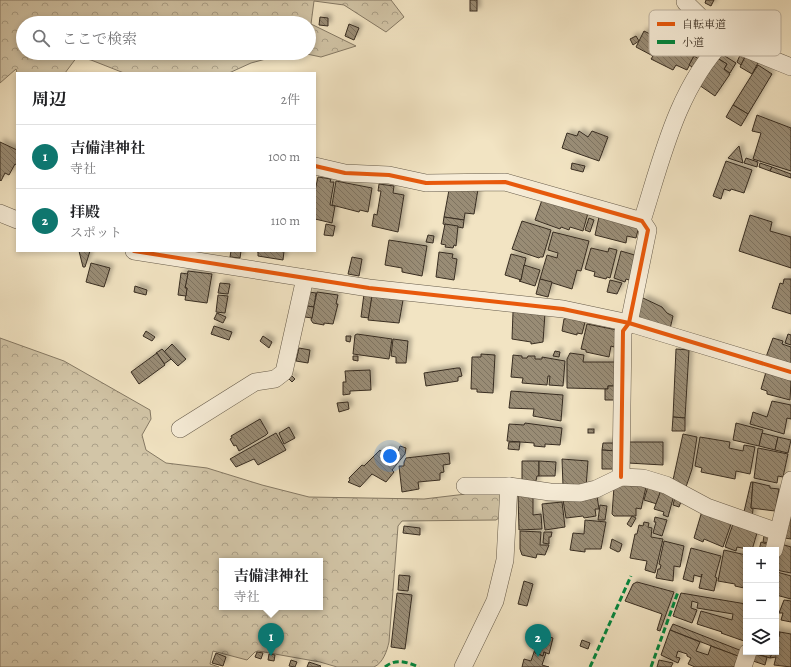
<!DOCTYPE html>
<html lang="ja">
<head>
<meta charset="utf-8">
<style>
	:root { --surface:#fff; --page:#f6f6f6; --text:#202124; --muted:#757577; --line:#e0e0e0; --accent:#0f766e }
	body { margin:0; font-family:Alegreya,"Noto Serif JP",serif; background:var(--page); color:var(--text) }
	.controls { position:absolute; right:12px; bottom:12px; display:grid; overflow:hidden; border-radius:0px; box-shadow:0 2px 6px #0003 }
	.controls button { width:36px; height:36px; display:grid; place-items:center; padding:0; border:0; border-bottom:1px solid var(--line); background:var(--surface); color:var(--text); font:20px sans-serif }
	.you { position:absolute; left:390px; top:456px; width:14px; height:14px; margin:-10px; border:3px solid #fff; border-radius:50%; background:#1a73e8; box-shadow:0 0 0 6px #1a73e833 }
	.badge { display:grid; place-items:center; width:26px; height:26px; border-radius:50%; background:var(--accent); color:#fff; font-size:13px; font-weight:700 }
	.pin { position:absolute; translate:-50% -33px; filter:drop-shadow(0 1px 2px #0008) }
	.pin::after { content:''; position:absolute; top:21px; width:14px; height:12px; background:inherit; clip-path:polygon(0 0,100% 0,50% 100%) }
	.popup { position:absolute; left:219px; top:558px; width:104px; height:52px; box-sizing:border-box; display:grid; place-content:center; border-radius:0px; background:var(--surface); filter:drop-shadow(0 1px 3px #0005); font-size:13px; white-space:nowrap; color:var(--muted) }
	.popup b { font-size:15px; color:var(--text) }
	.popup::after { content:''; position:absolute; left:50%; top:100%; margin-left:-8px; border:8px solid transparent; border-top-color:var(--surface) }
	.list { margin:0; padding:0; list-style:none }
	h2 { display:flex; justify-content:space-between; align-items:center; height:52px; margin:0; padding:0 16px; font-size:17px }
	h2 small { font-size:13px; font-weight:400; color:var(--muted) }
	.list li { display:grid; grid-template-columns:26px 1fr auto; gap:12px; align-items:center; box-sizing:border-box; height:64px; padding:0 16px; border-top:1px solid var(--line) }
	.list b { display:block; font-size:15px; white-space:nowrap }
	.list p { margin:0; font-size:13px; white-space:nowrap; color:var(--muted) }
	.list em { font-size:13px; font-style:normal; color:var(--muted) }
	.icon { flex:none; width:22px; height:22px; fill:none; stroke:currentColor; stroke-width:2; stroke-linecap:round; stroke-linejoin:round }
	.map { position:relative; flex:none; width:791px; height:667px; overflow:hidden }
	.search { position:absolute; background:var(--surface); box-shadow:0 2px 6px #0003; left:16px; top:16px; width:300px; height:44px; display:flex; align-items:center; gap:10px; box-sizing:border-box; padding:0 14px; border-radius:22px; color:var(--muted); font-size:15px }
	.panel { position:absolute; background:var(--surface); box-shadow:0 2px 6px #0003; left:16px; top:72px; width:300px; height:180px; border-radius:0px }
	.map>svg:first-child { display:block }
	.forest { fill:url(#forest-crowns); stroke:#857964; fill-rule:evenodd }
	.building { fill:url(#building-back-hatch); stroke:#382d21; filter:url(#shadow) }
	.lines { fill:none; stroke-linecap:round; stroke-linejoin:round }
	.minor-casing { stroke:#665b4a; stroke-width:18 }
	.minor { stroke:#f7edd8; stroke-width:17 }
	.quiet { stroke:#00873e; stroke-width:3; stroke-dasharray:6 3; stroke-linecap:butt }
	.cycleway-casing { stroke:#f7edd8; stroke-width:6 }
	.cycleway { stroke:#e8590c; stroke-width:4 }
	.key { fill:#f7edd8; stroke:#beb3a1; stroke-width:1 }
	.key-label { font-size:11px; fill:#382d21 }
</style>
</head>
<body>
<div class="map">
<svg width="791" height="667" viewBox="0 0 791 667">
	<defs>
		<pattern id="forest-crowns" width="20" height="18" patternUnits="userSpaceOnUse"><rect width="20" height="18" fill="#d2c5a7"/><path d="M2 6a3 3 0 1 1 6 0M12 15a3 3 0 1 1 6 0" fill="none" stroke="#aba088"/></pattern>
		<pattern id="building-back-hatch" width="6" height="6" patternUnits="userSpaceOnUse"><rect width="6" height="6" fill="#998c75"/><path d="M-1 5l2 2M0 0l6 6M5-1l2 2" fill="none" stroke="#7e7360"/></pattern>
		<filter id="shadow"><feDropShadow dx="3.5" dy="-3.5" stdDeviation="2" flood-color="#0004"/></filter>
	</defs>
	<rect width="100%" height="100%" fill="#f2e4c3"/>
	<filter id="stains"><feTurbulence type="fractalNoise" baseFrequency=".005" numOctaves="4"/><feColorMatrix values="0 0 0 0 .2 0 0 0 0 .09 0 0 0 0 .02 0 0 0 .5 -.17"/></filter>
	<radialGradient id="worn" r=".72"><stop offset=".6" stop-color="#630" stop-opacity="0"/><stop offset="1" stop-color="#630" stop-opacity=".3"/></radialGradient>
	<g class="forest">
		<polygon points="0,0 391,0 404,17 386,32 344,5 314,1 311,24 356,46 321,57 302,53 309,53 309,23 23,23 23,53 288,53 251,63 229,73 124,73 91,60 77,57 65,73 17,73 16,69 0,83"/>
		<path d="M 0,338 L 64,361 L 150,410 L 151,419 L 142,435 L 146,450 L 166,463 L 207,468 L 262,485 L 309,497 L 424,499 L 466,494 L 498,493 L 502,496 L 502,516 L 496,520 L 402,521 L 398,526 L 389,642 C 387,651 383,663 374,667 L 337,667 L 320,662 L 258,651 L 255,652 L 247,660 L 213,651 L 210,664 L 219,667 L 0,667 ZM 222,561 L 320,561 L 320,607 L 222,607 Z"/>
	</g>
	<g class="building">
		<rect x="470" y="0" width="7" height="11"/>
		<polygon points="706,0 714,0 711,6 705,3"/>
		<polygon points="683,10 710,36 693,53 689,50 688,52 675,40 677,38 675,36 680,31 670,21"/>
		<polygon points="320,17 328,18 328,26 319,25"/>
		<polygon points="349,24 359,28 354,40 345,36"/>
		<polygon points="644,31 694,56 687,70 676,65 673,70 651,59 653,56 636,47"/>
		<polygon points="636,36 639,41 633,45 630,39"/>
		<polygon points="705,41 713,48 704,60 695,51"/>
		<polygon points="720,53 736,63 730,73 724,69 727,64 717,58"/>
		<polygon points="741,53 746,55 741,65 737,62"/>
		<polygon points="746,55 758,63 752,74 740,67"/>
		<polygon points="694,56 702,61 697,70 689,65"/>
		<polygon points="717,58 727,64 724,69 730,74 715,96 699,85"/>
		<polygon points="758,65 772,74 748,114 733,105"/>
		<polygon points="733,105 748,114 741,126 726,117"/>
		<polygon points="757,115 791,128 791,171 753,159 761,133 752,131"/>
		<polygon points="579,131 588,137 592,131 608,137 599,161 562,148 567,133 577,136"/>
		<polygon points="0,142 17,150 17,165 15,164 9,175 5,173 1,181 0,180"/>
		<polygon points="739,146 743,163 728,158"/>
		<polygon points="746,158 758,162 757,167 744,163"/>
		<polygon points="726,161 752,170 744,193 731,189 730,191 724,189 721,199 713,196"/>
		<polygon points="572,163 585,166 583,172 571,169"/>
		<polygon points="760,163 772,167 770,171 759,167"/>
		<polygon points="772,167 791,174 791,178 770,171"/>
		<polygon points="318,177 331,179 330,182 334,182 330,205 335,206 332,223 315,219 315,191"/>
		<polygon points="336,181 372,188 368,212 360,210 359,212 332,205"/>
		<polygon points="379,184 394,186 393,193 404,195 398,232 372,226 374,214 377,215 381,191 378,191"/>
		<polygon points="478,189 474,214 465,213 464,220 444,217 449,190"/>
		<polygon points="542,200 588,213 583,231 570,227 569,230 561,227 560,229 535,220"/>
		<polygon points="750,215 772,222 770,231 791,237 791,268 739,251"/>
		<polygon points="444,217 464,220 463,228 443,224"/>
		<polygon points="599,217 639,226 636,238 627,236 626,243 595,235"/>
		<polygon points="589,218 594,220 590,232 585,230"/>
		<polygon points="522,221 551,230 543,257 540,257 539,258 512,249"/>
		<polygon points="326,224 335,226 333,236 324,235"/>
		<polygon points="445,224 458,226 456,246 454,245 453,248 445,247 446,245 441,244"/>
		<polygon points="553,232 589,241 581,271 577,270 572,289 540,279 547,255 557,258 558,253 548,250"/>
		<polygon points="428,235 434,236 433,243 426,242"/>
		<polygon points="389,240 427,246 422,276 402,272 402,268 385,265"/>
		<polygon points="591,248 608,252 609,248 617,250 610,278 607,277 606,279 594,276 595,272 585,269"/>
		<polygon points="79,251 90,251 85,267 83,267"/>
		<polygon points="231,251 241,251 240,258 230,257"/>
		<polygon points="255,251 284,251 283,260 258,256 258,252"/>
		<polygon points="621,251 638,256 629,280 626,279 625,282 614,278"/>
		<polygon points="439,252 453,254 452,258 457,259 454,280 436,277"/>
		<polygon points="511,254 526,258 521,280 505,275"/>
		<polygon points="352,257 362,259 359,276 348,274"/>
		<polygon points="91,263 110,268 104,287 86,282"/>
		<polygon points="524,265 540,270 535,286 519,281 521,280"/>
		<polygon points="188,271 212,274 207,303 185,300 187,288 185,288"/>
		<polygon points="181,273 188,274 185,288 187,288 186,296 178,295"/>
		<polygon points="540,279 552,282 548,297 536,294"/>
		<polygon points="784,279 791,279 791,314 772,308 780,283 783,284"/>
		<polygon points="610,280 622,283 617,294 607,292"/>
		<polygon points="220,283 230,284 228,294 218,293"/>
		<polygon points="135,286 147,290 146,295 134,292"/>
		<polygon points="309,292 316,293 314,307 307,306"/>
		<polygon points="317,292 338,295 336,304 338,304 333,324 324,323 324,325 313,323 311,320"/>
		<polygon points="364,294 372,296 369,318 361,317"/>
		<polygon points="218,295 228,296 225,313 216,312"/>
		<polygon points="372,296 403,300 399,323 368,320"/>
		<polygon points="643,298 662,307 667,313 673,316 670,329 637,317 637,314"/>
		<polygon points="307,306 314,307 312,318 305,317"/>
		<polygon points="513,312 545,313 543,342 531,344 531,342 512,339"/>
		<polygon points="217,313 226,317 223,323 214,319"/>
		<polygon points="568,318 585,322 582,334 577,333 577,335 562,331 564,319"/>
		<polygon points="587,324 617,330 614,347 611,346 609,357 586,352 586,350 581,349"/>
		<polygon points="214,326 232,332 229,340 211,334"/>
		<polygon points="146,331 155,337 152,341 143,336"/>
		<polygon points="357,334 392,339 389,359 353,354 355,335"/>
		<polygon points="788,334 791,335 791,345 785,343"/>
		<polygon points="263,336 272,342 269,348 260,341"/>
		<polygon points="346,336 351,336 350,342 346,341"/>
		<polygon points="773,338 783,341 782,344 791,347 791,365 766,357"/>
		<polygon points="393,339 408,341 406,363 396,363 396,357 391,356"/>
		<polygon points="172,344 186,359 178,366 164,352"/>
		<polygon points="299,348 310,350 308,363 296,361"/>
		<polygon points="162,349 171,359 164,364 156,353"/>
		<polygon points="676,349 689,350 685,418 673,417"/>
		<polygon points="555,351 560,352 559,357 553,356"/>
		<polygon points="157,353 165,365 139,384 131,372"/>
		<polygon points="570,353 584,355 583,362 618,362 618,386 608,386 608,389 567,388 567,359"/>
		<polygon points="481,354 495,355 493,393 477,392 477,389 471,389 472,357 481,357"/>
		<polygon points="513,355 522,356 522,358 527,358 528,356 535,356 535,359 542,359 542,357 565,361 563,386 549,385 550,376 548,376 547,385 522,383 523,378 511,377"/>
		<polygon points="353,356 358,356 358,361 353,360"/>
		<polygon points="457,368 460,368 462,376 458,377 458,381 426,386 424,373"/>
		<polygon points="370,370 371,390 350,391 350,394 343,395 343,382 346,382 345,371"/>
		<polygon points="766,372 791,381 790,400 767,394 767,391 761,389"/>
		<polygon points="291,375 295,379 292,382 288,378"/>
		<polygon points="608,386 618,386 619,400 605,400 605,389 608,389"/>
		<polygon points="511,391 563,395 561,421 533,416 534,409 509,408"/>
		<polygon points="772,401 791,405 791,419 787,418 784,434 750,424 753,412 767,417"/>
		<polygon points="348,402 349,409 339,412 337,403"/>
		<polygon points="673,417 685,418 685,431 672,431"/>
		<polygon points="260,419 268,433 266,435 239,451 236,445 234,446 230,439 232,438 231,436"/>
		<polygon points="525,423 562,428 560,445 545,444 545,447 534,446 534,443 507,441 509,424 524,425"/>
		<polygon points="736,423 763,430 759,446 733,440"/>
		<polygon points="289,427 295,438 284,444 279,433"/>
		<rect x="588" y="429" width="6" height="4"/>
		<polygon points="276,433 286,450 258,465 254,459 236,467 230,459"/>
		<polygon points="762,433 778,437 775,450 759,446"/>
		<polygon points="683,434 697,437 692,469 686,487 673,480"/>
		<polygon points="700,437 730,442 729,448 743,451 744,445 755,447 750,474 736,471 735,479 701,472 702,468 695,466"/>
		<polygon points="778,437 791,440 788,453 775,450"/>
		<polygon points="509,442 520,442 519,450 508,449"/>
		<polygon points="629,442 663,442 663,465 628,463"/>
		<polygon points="603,443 618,443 618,451 602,450"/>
		<polygon points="400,446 406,448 405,454 392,470 394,472 386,482 372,474 360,487 348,482 350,480 349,478 362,465 364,466 380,450 383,453 387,448 398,452"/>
		<polygon points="758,448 788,454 783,477 778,476 777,483 754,478"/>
		<polygon points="602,450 616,451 616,469 602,469"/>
		<polygon points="449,453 450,464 443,465 444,472 440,473 440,480 418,482 419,489 402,492 399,466 404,466 404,462 406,458"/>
		<polygon points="562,459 588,461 586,487 563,486"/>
		<polygon points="522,461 539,461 539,476 537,476 535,485 522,483"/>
		<polygon points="539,461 556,462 555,476 539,476"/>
		<polygon points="751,482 753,482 751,508 753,509 752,519 743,516"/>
		<polygon points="753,482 770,486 770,488 779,489 775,511 751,508"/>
		<polygon points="625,485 646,487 641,509 636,508 636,516 614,516 612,514 614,487"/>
		<polygon points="648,486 661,490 657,504 644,500"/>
		<polygon points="661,490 674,495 668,517 663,515 664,512 654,509"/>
		<polygon points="518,494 533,496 533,515 541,514 542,529 519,530"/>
		<polygon points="597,496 599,509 595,509 596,516 584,518 583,516 566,518 563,500"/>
		<polygon points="675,497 682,499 679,507 673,505"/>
		<polygon points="562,502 565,527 545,530 542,504"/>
		<polygon points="600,505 607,506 605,520 598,520"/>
		<polygon points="702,511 731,524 723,547 704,539 703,542 694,538"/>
		<polygon points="632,516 636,518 631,527 627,524"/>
		<polygon points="655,517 667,520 662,536 653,533 656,522 654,522"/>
		<polygon points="789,519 791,520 791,539 785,538"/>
		<polygon points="585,520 606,522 601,549 585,549 585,552 570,550 573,533 584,534"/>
		<polygon points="644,522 649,523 648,527 652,528 651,537 663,539 655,573 645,570 647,561 630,558 635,534 637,534 639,525 643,526"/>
		<polygon points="733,524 757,533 752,550 737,547 736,551 725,547"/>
		<polygon points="404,526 420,528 420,535 403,533"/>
		<polygon points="520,531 541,532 540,545 549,545 545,555 537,554 536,558 522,555 520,549"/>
		<polygon points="544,532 552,532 551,537 549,537 549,544 543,543"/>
		<polygon points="764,536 770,537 769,543 763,542"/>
		<polygon points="612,539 622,544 620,551 618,552 610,548"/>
		<polygon points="664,541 684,546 680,567 674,566 673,581 656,578 658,569 660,569 661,565 659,564"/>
		<polygon points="761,542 769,545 767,550 759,550"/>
		<polygon points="781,544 791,547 791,573 776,570"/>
		<polygon points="691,548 721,556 715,577 717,578 714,591 699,588 702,574 701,577 694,575 693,582 683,579"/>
		<polygon points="724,550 746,555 744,588 735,586 735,584 718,581"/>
		<polygon points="777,572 791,576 791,599 776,595"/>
		<polygon points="399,575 410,576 408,591 398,590"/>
		<polygon points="524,581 533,584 527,606 518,604"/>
		<polygon points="637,582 674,592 660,631 657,630 662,614 625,601 633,584"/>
		<polygon points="397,593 412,595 405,649 391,647"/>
		<polygon points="681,593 746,604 746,634 744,641 721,633 722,632 697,624 701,611 732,620 733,614 697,608 698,603 692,601 691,608 697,610 692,623 673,616"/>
		<polygon points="784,600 791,601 791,622 781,620 783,613 779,613"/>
		<polygon points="673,624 742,651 740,657 670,630"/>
		<polygon points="670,630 700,642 696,651 708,655 711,646 738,656 734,667 695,667 688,664 691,658 687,656 687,654 678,651 676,657 680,658 678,663 661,655"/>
		<polygon points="776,631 780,632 779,637 776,638"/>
		<polygon points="780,632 791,634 791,667 774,665 776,657 770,658 772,652 776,652 776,638 779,637"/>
		<polygon points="537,633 553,638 549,654 544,652 543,656 535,653 536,649 532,648"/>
		<polygon points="582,640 590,643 588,649 580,646"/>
		<polygon points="535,649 535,653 543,656 544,652 546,653 542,665 549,667 522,667 524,659 531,661"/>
		<polygon points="257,652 263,653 261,659 255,657"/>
		<polygon points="757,652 768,652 772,653 770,658 757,654"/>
		<polygon points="216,653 226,657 223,666 212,663"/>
		<polygon points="269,654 275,655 274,661 268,660"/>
		<polygon points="755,654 767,657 765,665 753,661"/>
		<polygon points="291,660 297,662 295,667 289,666"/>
		<polygon points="659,660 673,663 671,667 657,667"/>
		<polygon points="309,662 321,666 320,667 307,667"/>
	</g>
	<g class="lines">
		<g class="minor-casing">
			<g id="minor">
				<polyline points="685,2 724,40 791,67"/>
				<polyline points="315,166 345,173 389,175 426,183 505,182 642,221 648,230 629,323 623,331 621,477"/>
				<polyline points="0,213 17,220"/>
				<path d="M 642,221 C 662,158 677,89 724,40"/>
				<polyline points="134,251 369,288 563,309 629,323 791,372"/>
				<polyline points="180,429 255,382 275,379 284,372 305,278"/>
				<polyline points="465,486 509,486 550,492 580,493 596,489 621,477 643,478 666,485 707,507 778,532"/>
				<polyline points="774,550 791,480"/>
				<polyline points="463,667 495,601 505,560 509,486"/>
				<polyline points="743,667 748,652"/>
			</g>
		</g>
		<use href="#minor" class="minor"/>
		<g class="quiet">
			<path d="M 385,667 C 396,658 407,662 419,667"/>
			<polyline points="590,667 631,576"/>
			<polyline points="651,667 678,592"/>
		</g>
		<g class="cycleway-casing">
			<g id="cycleway">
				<polyline points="315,166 345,173 389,175 426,183 505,182 642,221 648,230 629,323 623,331 621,477"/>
				<polyline points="134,251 369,288 563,309 629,323 791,372"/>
			</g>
		</g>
		<use href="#cycleway" class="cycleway"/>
	</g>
	<rect x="649" y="10" width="132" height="46" rx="6" class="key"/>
	<rect x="657" y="22" width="18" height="4" fill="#e8590c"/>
	<rect x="657" y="40" width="18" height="4" fill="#00873e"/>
	<g class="key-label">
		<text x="682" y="28">自転車道</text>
		<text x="682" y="46">小道</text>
	</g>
	<rect width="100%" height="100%" filter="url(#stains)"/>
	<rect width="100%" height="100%" fill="url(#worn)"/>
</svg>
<div class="controls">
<button>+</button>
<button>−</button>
<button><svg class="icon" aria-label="layers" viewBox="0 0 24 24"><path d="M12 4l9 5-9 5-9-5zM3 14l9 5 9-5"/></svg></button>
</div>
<div class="you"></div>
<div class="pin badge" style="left:271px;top:656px">1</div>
<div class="popup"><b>吉備津神社</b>寺社</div>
<div class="pin badge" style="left:538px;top:657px">2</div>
<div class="search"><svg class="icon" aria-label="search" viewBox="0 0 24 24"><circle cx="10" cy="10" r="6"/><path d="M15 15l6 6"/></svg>ここで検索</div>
<section class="panel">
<h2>周辺<small>2件</small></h2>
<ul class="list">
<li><span class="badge">1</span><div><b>吉備津神社</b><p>寺社</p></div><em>100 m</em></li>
<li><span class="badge">2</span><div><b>拝殿</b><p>スポット</p></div><em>110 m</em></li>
</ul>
</section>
</div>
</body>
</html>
